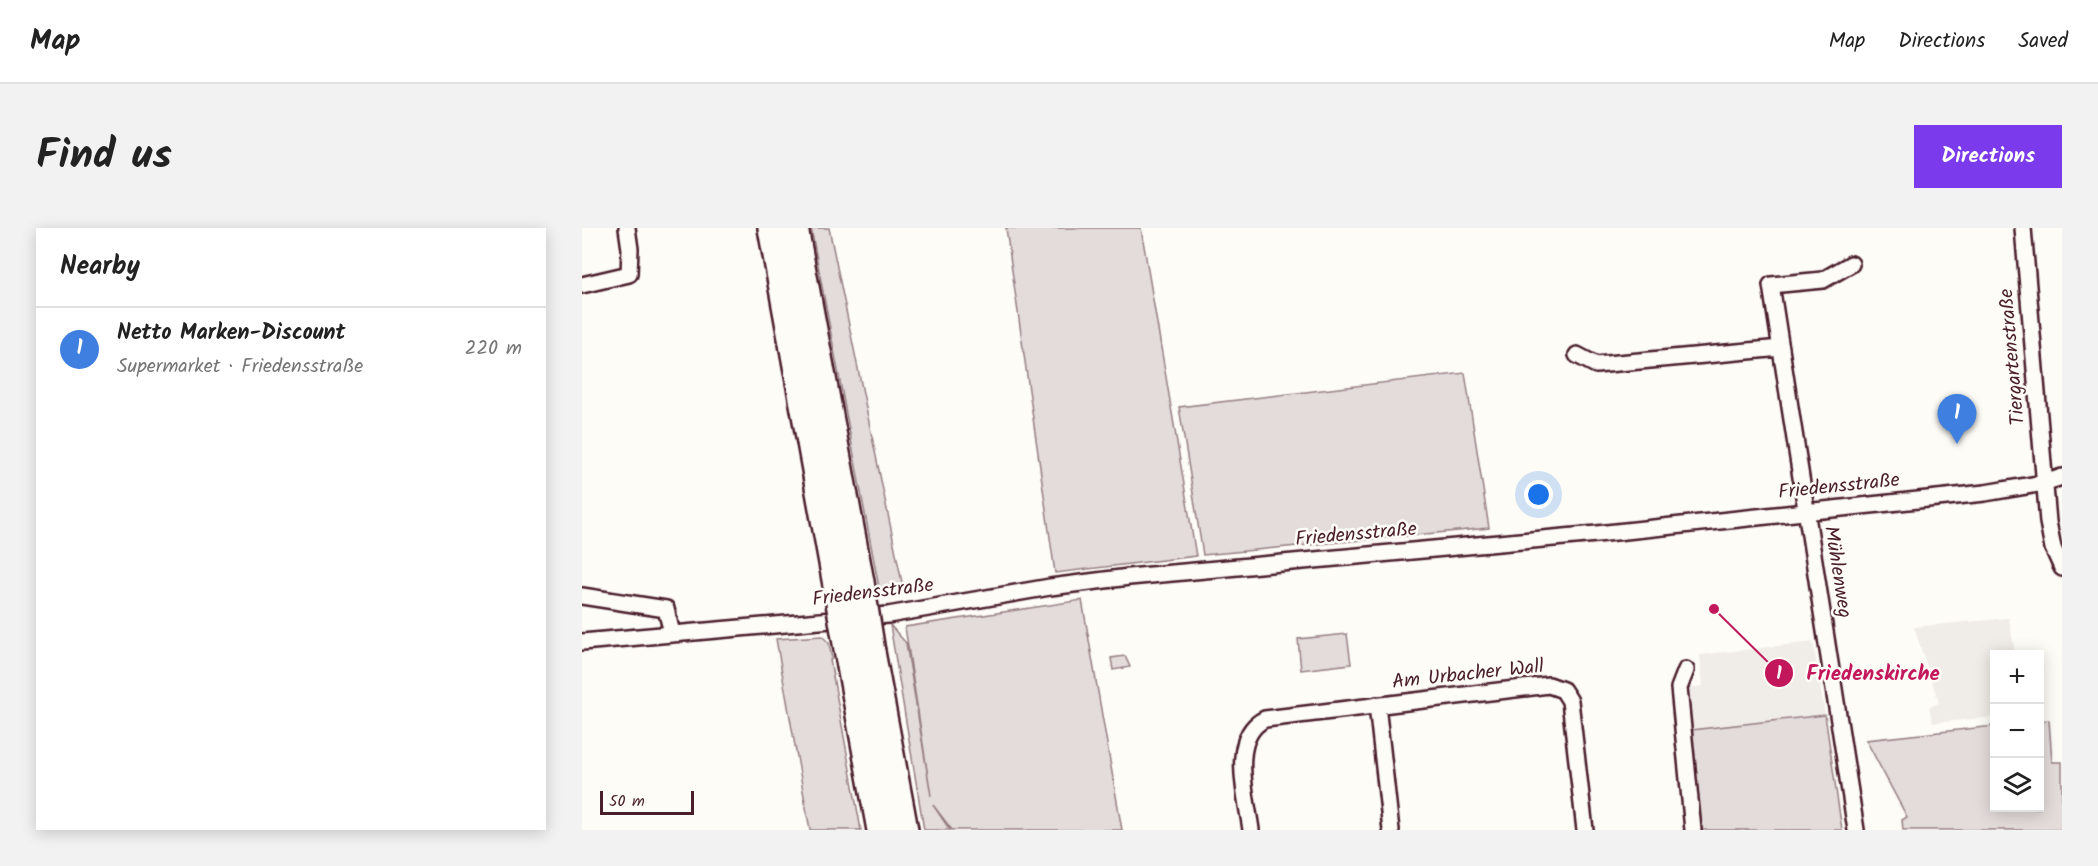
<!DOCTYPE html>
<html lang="en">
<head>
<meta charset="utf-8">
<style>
	:root { --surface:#fff; --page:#f2f2f2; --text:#222; --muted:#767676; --line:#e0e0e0; --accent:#7c3aed }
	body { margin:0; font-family:Kalam,sans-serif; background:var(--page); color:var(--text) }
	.controls { position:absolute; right:18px; bottom:18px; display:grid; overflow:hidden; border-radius:0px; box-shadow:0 3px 15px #0003 }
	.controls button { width:54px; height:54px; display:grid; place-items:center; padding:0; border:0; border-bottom:2px solid var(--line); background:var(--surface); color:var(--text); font:30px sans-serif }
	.scale { position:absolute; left:18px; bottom:15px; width:94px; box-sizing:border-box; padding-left:6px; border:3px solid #4a1f2b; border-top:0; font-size:16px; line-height:21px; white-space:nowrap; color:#4a1f2b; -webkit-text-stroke:4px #fdfcf7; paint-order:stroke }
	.you { position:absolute; left:957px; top:267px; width:21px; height:21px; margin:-15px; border:4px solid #fff; border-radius:50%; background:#1a73e8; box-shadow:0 0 0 9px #1a73e833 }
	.badge { display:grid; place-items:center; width:39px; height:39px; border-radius:50%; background:var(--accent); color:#fff; font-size:20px; font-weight:700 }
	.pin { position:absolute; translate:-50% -50px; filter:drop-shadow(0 2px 3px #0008) }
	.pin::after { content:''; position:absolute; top:32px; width:21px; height:18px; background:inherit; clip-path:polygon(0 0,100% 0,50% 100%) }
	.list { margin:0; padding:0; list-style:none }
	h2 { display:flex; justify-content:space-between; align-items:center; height:78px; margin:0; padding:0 24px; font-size:26px }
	h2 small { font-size:20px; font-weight:400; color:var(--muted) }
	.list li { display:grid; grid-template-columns:39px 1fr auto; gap:18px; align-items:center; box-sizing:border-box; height:84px; padding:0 24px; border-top:2px solid var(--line) }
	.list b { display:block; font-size:22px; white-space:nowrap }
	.list p { margin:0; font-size:20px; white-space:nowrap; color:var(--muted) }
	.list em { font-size:20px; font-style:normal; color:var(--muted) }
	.icon { flex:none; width:33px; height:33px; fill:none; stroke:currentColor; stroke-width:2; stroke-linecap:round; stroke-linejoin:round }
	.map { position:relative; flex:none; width:1480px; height:602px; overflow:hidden; border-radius:0px }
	header { display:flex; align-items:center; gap:36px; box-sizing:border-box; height:84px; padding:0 30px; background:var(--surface); border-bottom:2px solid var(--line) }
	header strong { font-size:28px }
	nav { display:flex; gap:33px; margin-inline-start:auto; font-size:21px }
	.intro { display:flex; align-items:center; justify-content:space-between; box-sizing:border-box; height:144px; padding:0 36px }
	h1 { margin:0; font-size:42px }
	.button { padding:15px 27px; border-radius:0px; background:var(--accent); color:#fff; font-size:21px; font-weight:700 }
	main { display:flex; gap:36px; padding:0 36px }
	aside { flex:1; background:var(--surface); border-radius:0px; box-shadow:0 3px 15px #0003 }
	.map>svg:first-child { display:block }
	.built { fill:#f0ece8 }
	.green { fill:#e3dcda; stroke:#967e82; stroke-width:1.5 }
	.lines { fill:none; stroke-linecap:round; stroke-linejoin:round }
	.minor-casing { stroke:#4a1f2b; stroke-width:20 }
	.motorway-casing { stroke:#4a1f2b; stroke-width:32 }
	.minor { stroke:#fdfcf7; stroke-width:15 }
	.motorway { stroke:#fdfcf7; stroke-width:27 }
	.motorway-bridge-casing { stroke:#4a1f2b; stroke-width:32; stroke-linecap:butt }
	.motorway-bridge { stroke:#fdfcf7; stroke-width:27 }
	.labels { text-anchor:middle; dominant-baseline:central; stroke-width:5; stroke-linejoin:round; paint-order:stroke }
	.street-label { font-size:20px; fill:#4a1f2b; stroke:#fdfcf7 }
	.leader { fill:none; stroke:#c2185b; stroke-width:2 }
	.callout-dot { fill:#c2185b; stroke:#fdfcf7; stroke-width:2 }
	.mark-label { font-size:18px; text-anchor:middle; font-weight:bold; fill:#fff }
	.callout-label { font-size:21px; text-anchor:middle; font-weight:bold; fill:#c2185b; stroke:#fdfcf7; stroke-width:5; stroke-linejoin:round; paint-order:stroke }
</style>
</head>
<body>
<header>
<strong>Map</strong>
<nav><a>Map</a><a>Directions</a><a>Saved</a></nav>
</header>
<div class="intro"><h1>Find us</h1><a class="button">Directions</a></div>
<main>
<aside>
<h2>Nearby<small></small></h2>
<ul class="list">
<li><span class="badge" style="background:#3f7fe0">1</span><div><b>Netto Marken-Discount</b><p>Supermarket · Friedensstraße</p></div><em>220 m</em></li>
</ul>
</aside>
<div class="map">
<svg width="1480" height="602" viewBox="0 0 1480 602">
	<rect width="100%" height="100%" fill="#fdfcf7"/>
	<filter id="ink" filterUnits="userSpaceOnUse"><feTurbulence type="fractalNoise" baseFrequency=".0167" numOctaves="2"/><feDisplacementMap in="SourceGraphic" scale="12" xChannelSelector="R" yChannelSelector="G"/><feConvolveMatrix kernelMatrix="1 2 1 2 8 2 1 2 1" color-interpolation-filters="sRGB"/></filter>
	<g filter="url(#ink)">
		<g class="built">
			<polygon points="1427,390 1433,426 1412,427 1412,489 1351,495 1347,479 1357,475 1332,399"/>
			<polygon points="1231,414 1243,487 1109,502 1105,460 1121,458 1118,427"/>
		</g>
		<g class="green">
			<polygon points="229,0 247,0 322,364 298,365"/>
			<polygon points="424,0 559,0 614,328 473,345"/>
			<polygon points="883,145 907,300 621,327 597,179"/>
			<polygon points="500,372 540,602 370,602 351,577 368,602 342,602 308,397 324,415 349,568 323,399"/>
			<polygon points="765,406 769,436 719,442 716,411"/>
			<polygon points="240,408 247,415 250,431 248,432 279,602 228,602 194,411"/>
			<polygon points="543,428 548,439 531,442 529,430"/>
			<polygon points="1243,487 1260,602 1120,602 1109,502"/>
			<polygon points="1467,492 1470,534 1480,534 1480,602 1321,602 1320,592 1325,589 1284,512 1412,498 1412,580 1458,580 1458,493"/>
		</g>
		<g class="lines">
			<g class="minor-casing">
				<g id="minor">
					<polyline points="1441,0 1466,294 1471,320 1480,340"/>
					<polyline points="1269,36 1241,52 1189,57 1274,602"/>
					<polyline points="0,57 47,46 48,21 45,0"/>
					<polyline points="995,127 1014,137 1199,120"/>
					<polyline points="0,368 84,381 90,405"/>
					<polyline points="0,414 306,387 468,359 547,349 1015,306 1317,274 1403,265 1462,255 1480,249"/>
					<polyline points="1104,442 1097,460 1111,602"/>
					<polyline points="795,477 809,602"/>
					<path d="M 669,602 C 665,570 646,509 683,491 L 967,457 L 981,462 L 988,473 L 1003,602"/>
				</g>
			</g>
			<g class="motorway-casing">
				<g id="motorway">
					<polyline points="190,0 255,357"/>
					<polyline points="212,0 278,354"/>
					<polyline points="289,424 322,602"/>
					<polyline points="267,427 299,602"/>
				</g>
			</g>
			<use href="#minor" class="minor"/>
			<use href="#motorway" class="motorway"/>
			<g class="motorway-bridge-casing">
				<g id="motorway-bridge">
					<polyline points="278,354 289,424"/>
					<polyline points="255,357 267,427"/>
				</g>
			</g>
			<use href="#motorway-bridge" class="motorway-bridge"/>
		</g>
	</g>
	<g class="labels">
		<g class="street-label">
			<text transform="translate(1431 129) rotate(-95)">Tiergartenstraße</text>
			<text transform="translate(1257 259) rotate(-6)">Friedensstraße</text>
			<text transform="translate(774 307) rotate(-5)">Friedensstraße</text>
			<text transform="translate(1255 344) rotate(81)">Mühlenweg</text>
			<text transform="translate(291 365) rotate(-7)">Friedensstraße</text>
			<text transform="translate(886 447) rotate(-6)">Am Urbacher Wall</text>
		</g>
	</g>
	<path class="leader" d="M1132 381L1197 445"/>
	<g class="callout-dot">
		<circle cx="1132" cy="381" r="6"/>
		<circle cx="1197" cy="445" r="15"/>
	</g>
	<g class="mark-label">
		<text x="1197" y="451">1</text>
	</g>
	<g class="callout-label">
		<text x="1291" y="452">Friedenskirche</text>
	</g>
</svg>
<div class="controls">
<button>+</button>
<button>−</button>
<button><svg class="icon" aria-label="layers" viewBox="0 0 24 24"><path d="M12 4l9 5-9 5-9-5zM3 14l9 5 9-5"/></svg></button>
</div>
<div class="scale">50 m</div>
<div class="you"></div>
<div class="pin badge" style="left:1375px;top:216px;background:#3f7fe0">1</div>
</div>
</main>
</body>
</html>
